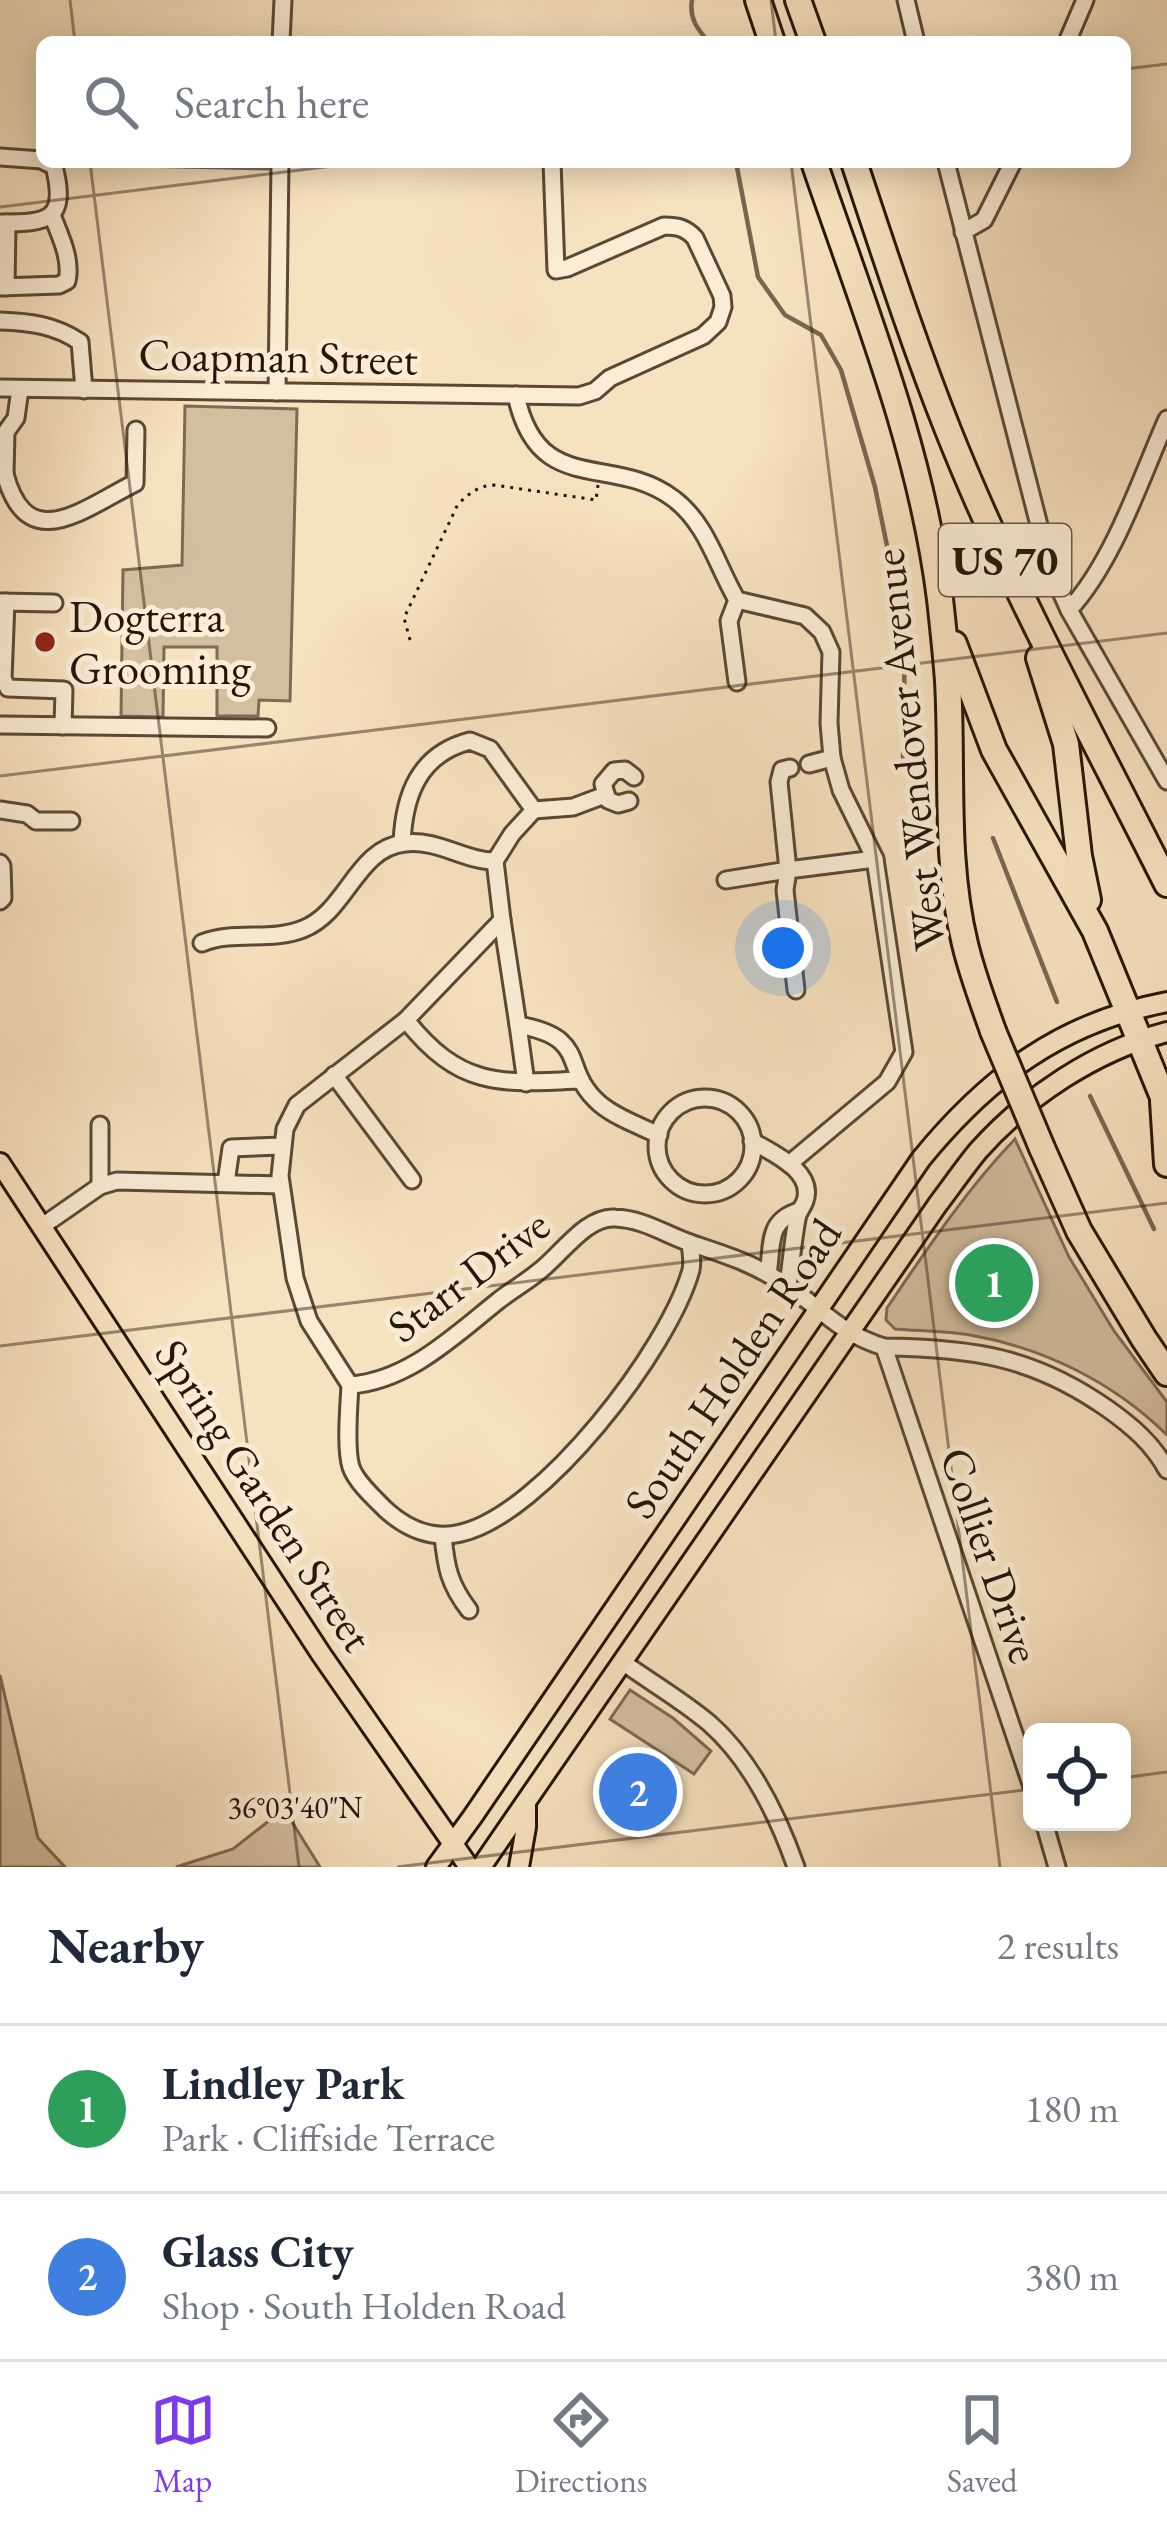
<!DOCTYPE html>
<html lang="en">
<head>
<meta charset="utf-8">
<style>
	:root { --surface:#fff; --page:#f2f2f3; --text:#1f2937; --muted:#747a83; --line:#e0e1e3; --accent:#7c3aed }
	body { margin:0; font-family:"EB Garamond",serif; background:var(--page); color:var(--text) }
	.controls { position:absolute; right:36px; bottom:36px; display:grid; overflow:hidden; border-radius:18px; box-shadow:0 6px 30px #0003 }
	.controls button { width:108px; height:108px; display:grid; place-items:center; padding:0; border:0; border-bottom:3px solid var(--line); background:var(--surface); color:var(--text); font:60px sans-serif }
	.you { position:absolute; left:783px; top:948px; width:42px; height:42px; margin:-30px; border:9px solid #fff; border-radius:50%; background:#1a73e8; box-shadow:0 0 0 18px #1a73e833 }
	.badge { display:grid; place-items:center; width:78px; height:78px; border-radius:50%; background:var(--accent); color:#fff; font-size:39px; font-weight:700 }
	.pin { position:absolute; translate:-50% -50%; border:6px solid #fff; box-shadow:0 3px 12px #0006 }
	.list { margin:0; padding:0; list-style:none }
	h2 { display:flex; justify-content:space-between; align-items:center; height:156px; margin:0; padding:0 48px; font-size:51px }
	h2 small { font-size:39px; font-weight:400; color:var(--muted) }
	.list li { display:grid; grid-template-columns:78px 1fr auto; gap:36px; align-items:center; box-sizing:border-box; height:168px; padding:0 48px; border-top:3px solid var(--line) }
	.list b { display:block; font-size:45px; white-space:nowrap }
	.list p { margin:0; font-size:39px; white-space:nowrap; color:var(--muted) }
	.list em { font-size:39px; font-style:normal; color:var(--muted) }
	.icon { flex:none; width:66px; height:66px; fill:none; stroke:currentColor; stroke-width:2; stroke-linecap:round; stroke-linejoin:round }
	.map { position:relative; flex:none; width:1167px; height:1867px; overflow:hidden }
	.search { position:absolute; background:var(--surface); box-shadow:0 6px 30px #0003; left:36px; right:36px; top:36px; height:132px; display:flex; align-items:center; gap:30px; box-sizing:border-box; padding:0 42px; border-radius:18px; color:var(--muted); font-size:45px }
	.sheet { height:492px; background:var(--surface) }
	nav { display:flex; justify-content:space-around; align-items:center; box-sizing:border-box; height:168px; border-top:3px solid var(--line); background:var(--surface); font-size:33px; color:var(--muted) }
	nav a { display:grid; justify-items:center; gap:6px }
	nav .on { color:var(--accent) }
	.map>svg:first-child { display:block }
	.green { fill:#d3bfa0; stroke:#7c6a54; stroke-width:3 }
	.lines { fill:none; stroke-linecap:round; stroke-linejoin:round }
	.stream { stroke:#796651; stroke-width:4.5 }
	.minor-casing { stroke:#5a4836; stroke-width:21 }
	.major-casing { stroke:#261509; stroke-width:24 }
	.highway-casing { stroke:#261509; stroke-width:30 }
	.path { stroke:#261509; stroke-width:3; stroke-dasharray:3 6; stroke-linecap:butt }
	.minor { stroke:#faecd5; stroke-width:15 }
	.major { stroke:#f7e2bf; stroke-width:18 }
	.highway { stroke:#f7e2bf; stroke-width:24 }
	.highway-bridge-casing { stroke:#261509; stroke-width:30; stroke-linecap:butt }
	.highway-bridge { stroke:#f7e2bf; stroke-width:24 }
	.ticks { fill:none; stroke:#261509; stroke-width:3; stroke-opacity:0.45 }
	.poi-dot { fill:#8f2418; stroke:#faecd5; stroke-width:4.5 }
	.labels { text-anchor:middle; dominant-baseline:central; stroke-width:10; stroke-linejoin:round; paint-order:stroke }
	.shield { fill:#faecd5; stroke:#665646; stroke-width:3 }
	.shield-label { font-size:42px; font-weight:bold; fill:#261509 }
	.street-label { font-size:45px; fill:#261509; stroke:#faecd5 }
	.poi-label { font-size:45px; fill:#261509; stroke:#faecd5; text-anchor:start }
	.ticks-label { font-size:30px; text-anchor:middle; fill:#261509; stroke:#faecd5; stroke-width:10; stroke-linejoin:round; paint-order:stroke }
</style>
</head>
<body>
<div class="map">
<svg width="1167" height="1867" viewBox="0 0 1167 1867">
	<rect width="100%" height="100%" fill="#f7e2bf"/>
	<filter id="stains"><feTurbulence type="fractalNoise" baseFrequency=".00167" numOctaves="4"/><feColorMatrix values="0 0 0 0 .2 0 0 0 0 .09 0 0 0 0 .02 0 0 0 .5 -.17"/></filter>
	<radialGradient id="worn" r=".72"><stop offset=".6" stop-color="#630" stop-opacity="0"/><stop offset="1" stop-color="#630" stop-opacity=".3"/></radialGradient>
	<g class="green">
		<polygon points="140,162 268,162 268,169 138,166"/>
		<polygon points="185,406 297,409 290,701 259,700 258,716 217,716 217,647 164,647 163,717 121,716 123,570 182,565"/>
		<path d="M 1015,1139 L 1069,1257 L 1114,1331 L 1167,1402 L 1167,1435 C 1113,1382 1044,1348 970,1335 C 945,1331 919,1331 895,1329 L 886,1320 L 887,1308 C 927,1249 966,1190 1015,1139 Z"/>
		<polygon points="0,1675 38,1838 65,1867 0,1867"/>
		<polygon points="630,1690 673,1718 711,1751 694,1774 610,1719"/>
		<polygon points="284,1809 320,1867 176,1867 233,1849"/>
	</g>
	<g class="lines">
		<g class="stream">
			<path d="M 692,0 C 689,18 697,29 709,42"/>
			<polyline points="736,162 758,277 785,315 821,335 841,370 875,487 905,634 903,766"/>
			<polyline points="993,838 1057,1002"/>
			<polyline points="1090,1096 1154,1229"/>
		</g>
		<g class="minor-casing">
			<g id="minor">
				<polyline points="906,0 916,42"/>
				<polyline points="281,42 283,0"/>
				<polyline points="1067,42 1085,0"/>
				<polyline points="0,157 42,160"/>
				<polyline points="946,162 1050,568 1069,610 1167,781"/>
				<path d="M 0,223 C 48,223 68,221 54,166 L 45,162"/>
				<polyline points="963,232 984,220 1013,162"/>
				<path d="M 0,287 L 59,285 L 67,281 C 72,259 60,236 52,215"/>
				<polyline points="6,287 7,223"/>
				<path d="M 0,321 C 30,322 55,325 80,342 L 84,390"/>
				<path d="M 0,388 L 579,396 L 595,391 L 610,378 L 703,336 L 718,322 L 723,307 L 722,296 L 695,238 C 686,228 678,226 664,226 L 567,268 L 556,270 L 552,162"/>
				<polyline points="277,392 280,162"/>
				<path d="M 516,395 C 538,499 612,452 674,499 C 707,524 717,566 737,600 L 805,616 L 822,632 L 831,652 L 829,723 L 832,758 L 841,790 L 875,859 L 904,1052 L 887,1082 L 789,1164"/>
				<polyline points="0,474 5,474 6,432 16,418 20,389"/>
				<path d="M 5,474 C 27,557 83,509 135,483 L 136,430"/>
				<polyline points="0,602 54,603"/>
				<polyline points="6,602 3,679 8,688 64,690 63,726"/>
				<path d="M 1069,610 C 1114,561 1140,480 1167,419"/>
				<polyline points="737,682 729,621 737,600"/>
				<polyline points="0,725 267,728"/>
				<polyline points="809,764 832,758"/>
				<polyline points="629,801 618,804 608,800 603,784 614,771 625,770 634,777"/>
				<polyline points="0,810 27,814 36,821 71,821"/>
				<polyline points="534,810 573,807 605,795"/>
				<polyline points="0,863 2,866 3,898 0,901"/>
				<polyline points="726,880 788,870 779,782 782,770 790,768"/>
				<path d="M 502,920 L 518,1025 C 592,1038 559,1069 600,1104 C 617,1118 640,1126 659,1135"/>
				<path d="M 202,943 C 234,930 271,942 303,929 C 347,912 356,848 405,843 C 438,839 464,861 495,861"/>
				<polyline points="796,990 785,890 788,870 875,859"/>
				<path d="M 406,1020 C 460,1088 500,1084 581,1080"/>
				<polyline points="518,1025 526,1083"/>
				<polyline points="334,1075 412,1180"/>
				<circle cx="705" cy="1146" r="48"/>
				<polyline points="100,1125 100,1186"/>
				<path d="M 752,1141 C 772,1153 815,1171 805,1201 C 803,1207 798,1212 797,1219 C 793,1241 791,1263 788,1286"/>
				<polyline points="226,1183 231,1148 282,1146"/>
				<polyline points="41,1227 100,1186 117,1181 280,1185"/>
				<path d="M 768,1274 C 773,1245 766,1221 799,1211"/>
				<polyline points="884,1347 1032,1787"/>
				<path d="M 350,1385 C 408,1381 454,1336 498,1301 C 512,1290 528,1281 542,1269 C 563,1252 587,1216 615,1218 C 644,1219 666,1235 693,1244 C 726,1255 755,1264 784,1284 C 822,1308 838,1333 884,1347 C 973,1348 1034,1357 1108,1409 C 1132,1426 1153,1444 1167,1470"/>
				<path d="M 350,1385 L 309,1321 L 295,1278 L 280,1176 L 285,1129 L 297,1105 L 406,1020 L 502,920 L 495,861 L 512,834 L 534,810 L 490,749 L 470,741 C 419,754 404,795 402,843"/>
				<path d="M 350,1385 C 349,1406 345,1448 351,1467 C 356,1482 375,1499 386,1510 C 407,1529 433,1540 461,1533 C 543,1514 669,1349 691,1270 C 693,1261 691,1253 690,1243"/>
				<path d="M 443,1536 C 446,1567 449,1584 469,1610"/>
				<path d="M 624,1663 C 652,1683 683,1701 709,1723 C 750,1759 778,1816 796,1867"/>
				<polyline points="1044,1822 1057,1867"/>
			</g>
		</g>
		<g class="major-casing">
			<g id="major">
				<polyline points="0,1163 321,1654 469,1867"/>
				<path d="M 436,1867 L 473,1816 L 921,1159 C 988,1077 1061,1022 1167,1002"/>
				<path d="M 481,1867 L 938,1204 C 951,1187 964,1168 978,1151 C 1027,1096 1095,1051 1167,1032"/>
				<polyline points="519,1867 526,1827 526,1806"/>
			</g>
		</g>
		<g class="highway-casing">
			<g id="highway">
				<polyline points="758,0 772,42"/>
				<polyline points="798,0 813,42"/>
				<path d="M 814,162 C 863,306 921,447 940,599 C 943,626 946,654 948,681 C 953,768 944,858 965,944 C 972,974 983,1002 993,1031"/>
				<path d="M 854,162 C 884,252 913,342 948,430 C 1010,586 1092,734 1167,884"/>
				<polyline points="954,644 994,750 1095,931 1167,1107"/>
				<polyline points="1039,658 1066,744 1079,856 1088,900"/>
				<polyline points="1163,1101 1167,1164"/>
				<polyline points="1042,1148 1079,1231 1144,1339 1167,1373"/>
			</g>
		</g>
		<path class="path" d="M 410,640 L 404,618 L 458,504 C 470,493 478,486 494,485 L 596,500 L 598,485"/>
		<use href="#minor" class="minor"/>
		<use href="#major" class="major"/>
		<use href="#highway" class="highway"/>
		<g class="highway-bridge-casing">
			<polyline id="highway-bridge" points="993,1031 1042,1148"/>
		</g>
		<use href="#highway-bridge" class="highway-bridge"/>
	</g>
	<path class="ticks" d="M 70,0 L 75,42M 771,0 L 776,42M 1125,69 L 1167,64M 90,162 L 299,1867M 791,162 L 1000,1867M 0,207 L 365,162M 0,776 L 1167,633M 0,1346 L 1167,1203M 1122,1778 L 1167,1772M 397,1867 L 1032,1789"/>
	<circle class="poi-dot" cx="45" cy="642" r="12"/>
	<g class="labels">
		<rect class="shield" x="939" y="524" width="132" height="72" rx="9"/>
		<g class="shield-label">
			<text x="1005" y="560">US 70</text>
		</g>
		<g class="street-label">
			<text transform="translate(278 356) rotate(1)">Coapman Street</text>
			<text transform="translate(908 750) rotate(-96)">West Wendover Avenue</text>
			<text transform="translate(468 1275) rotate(-37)">Starr Drive</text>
			<text transform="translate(732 1368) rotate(-56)">South Holden Road</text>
			<text transform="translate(265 1495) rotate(57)">Spring Garden Street</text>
			<text transform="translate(991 1555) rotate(71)">Collier Drive</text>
		</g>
		<g class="poi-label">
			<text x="69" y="616">Dogterra<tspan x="69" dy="52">Grooming</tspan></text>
		</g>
	</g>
	<g class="ticks-label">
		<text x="295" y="1818">36°03'40"N</text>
	</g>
	<rect width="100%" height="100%" filter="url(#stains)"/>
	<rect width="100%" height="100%" fill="url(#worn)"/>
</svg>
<div class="controls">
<button><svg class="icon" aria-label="locate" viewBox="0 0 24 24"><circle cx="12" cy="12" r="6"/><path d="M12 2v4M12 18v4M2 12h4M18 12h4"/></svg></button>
</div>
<div class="you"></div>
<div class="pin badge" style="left:994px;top:1283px;background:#2e9e5b">1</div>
<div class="pin badge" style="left:638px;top:1792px;background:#3f7fe0">2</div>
<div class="search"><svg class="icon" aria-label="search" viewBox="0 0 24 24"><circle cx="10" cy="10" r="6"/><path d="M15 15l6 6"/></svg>Search here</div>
</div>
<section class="sheet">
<h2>Nearby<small>2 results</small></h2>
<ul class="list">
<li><span class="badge" style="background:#2e9e5b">1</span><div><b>Lindley Park</b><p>Park · Cliffside Terrace</p></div><em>180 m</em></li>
<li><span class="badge" style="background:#3f7fe0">2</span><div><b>Glass City</b><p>Shop · South Holden Road</p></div><em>380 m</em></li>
</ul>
</section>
<nav>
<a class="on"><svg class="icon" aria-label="map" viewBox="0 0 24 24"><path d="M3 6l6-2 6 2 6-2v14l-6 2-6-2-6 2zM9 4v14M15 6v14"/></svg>Map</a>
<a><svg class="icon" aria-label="directions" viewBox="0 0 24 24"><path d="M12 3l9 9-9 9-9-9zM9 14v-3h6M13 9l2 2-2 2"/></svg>Directions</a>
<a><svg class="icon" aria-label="saved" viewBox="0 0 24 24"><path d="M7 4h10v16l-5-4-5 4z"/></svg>Saved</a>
</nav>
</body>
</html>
